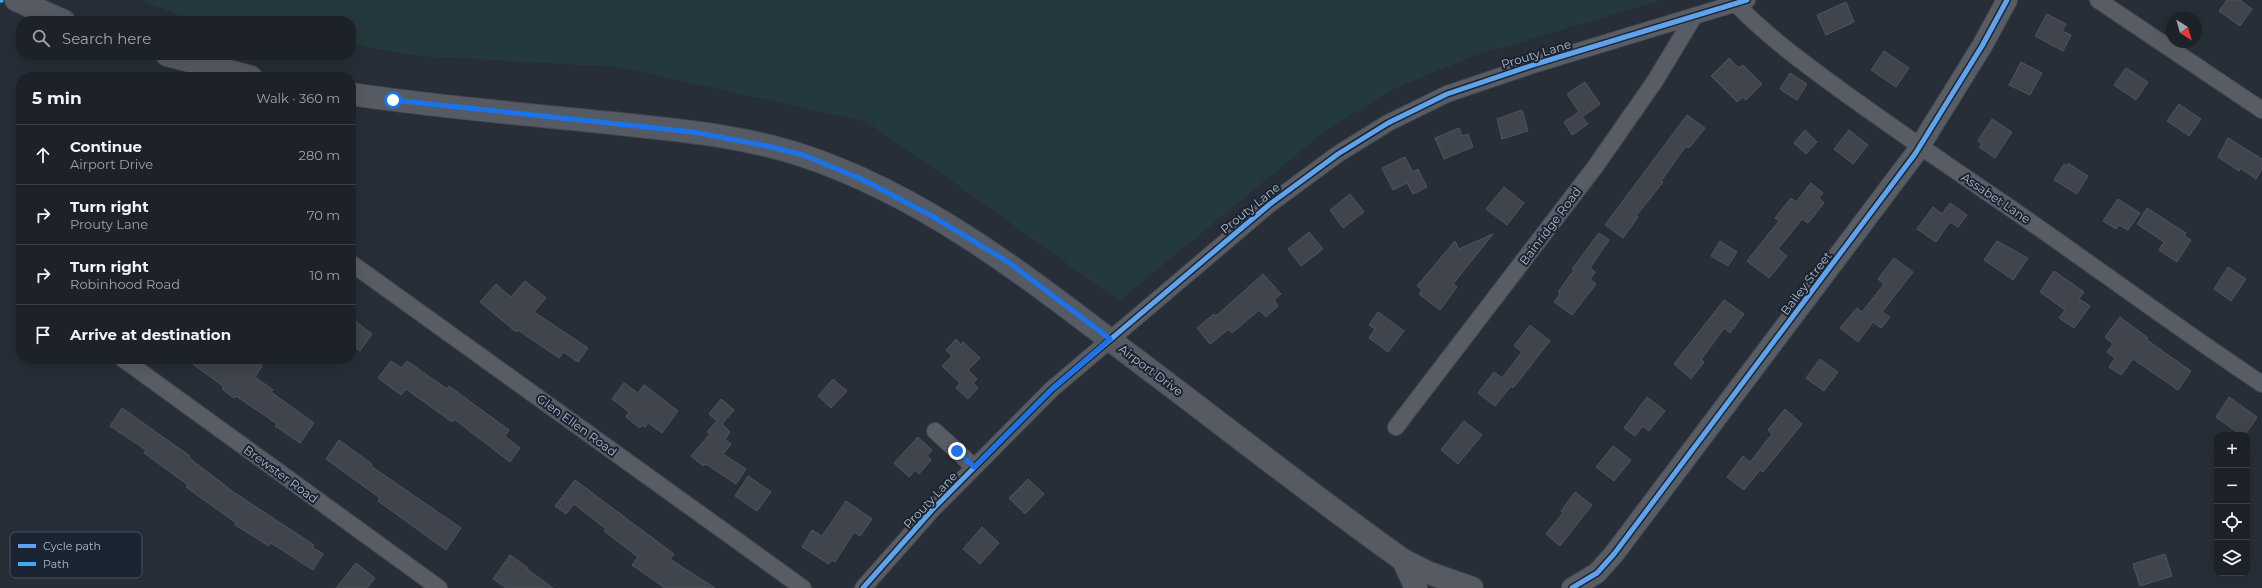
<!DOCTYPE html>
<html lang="en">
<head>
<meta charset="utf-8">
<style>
	:root { --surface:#1d2229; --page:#252a31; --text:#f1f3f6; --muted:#a0a4a8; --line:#3b3f46 }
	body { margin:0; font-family:Montserrat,sans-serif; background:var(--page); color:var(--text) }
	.controls { position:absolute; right:12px; bottom:12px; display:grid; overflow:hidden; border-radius:8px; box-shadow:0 4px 16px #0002 }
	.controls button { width:36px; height:36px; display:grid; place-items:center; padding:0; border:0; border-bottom:1px solid var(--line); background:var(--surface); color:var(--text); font:20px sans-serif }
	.compass { position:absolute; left:2166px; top:12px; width:36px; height:36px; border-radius:50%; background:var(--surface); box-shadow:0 4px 16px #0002; rotate:143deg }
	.stop { position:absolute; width:12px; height:12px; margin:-9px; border:3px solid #1a73e8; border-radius:50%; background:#fff }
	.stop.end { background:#1a73e8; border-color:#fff; box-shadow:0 1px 4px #0008 }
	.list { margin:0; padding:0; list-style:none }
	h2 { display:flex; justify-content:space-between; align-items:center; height:52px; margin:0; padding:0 16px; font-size:17px }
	h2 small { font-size:13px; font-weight:400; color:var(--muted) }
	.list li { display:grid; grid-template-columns:26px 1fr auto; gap:12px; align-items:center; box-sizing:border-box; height:60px; padding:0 16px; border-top:1px solid var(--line) }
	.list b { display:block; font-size:15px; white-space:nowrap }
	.list p { margin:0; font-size:13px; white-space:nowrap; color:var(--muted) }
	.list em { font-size:13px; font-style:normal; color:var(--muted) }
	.icon { flex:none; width:22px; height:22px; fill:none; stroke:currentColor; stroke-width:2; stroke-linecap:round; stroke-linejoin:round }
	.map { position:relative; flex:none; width:2262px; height:588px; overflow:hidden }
	.search { position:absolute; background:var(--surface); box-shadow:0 4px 16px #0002; left:16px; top:16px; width:340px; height:44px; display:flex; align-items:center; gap:10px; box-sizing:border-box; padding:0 14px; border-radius:16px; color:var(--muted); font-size:15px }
	.panel { position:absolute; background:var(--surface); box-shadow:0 4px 16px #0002; left:16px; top:72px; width:340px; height:292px; border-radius:16px }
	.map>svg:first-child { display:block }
	.green { fill:#24393d }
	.building { fill:#3f444d; stroke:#4f555f }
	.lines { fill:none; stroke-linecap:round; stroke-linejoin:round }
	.minor-casing { stroke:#44484f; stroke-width:18 }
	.tertiary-casing { stroke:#44484f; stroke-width:22 }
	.secondary-casing { stroke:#44484f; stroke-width:24 }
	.minor { stroke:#585c64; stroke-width:16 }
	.tertiary { stroke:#585c64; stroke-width:20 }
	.secondary { stroke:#565b63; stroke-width:22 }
	.quiet { stroke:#3fa9f5; stroke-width:4; stroke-dasharray:8 4; stroke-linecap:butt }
	.cycleway-casing { stroke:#1a2432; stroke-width:8 }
	.cycleway { stroke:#60a3ed; stroke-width:5 }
	.route { stroke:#1a73e8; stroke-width:5 }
	.labels { text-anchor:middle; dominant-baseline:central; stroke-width:4; stroke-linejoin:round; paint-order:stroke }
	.street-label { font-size:12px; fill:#b0bac9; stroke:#1a2432 }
	.key { fill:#1a2432; stroke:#47515f; stroke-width:1 }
	.key-label { font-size:11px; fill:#b0bac9 }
</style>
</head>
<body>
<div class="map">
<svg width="2262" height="588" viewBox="0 0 2262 588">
	<rect width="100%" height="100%" fill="#272e37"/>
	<polygon class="green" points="141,0 1662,0 1474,56 1395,88 1324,132 1119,301 966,191 867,122 618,67 420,56 351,45 351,21 207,21 183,17"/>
	<g class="building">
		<polygon points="2227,0 2240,0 2252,9 2240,26 2219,11"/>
		<polygon points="1846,2 1854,22 1826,35 1817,15"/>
		<polygon points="2047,14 2066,24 2062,31 2071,35 2063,51 2035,36"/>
		<polygon points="1884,51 1909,68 1896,87 1871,70"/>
		<polygon points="1729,58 1739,68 1743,65 1762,84 1746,100 1743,97 1737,102 1711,76"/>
		<polygon points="2021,62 2042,73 2030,95 2009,85"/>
		<polygon points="2126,68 2148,82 2136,100 2114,85"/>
		<polygon points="1790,73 1807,84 1797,100 1780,89"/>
		<polygon points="1585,82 1600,104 1582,117 1588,124 1572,135 1564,122 1579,112 1567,94"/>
		<polygon points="2179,104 2201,119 2189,136 2167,121"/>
		<polygon points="1522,110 1528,131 1502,139 1497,119"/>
		<polygon points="1687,115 1705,128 1689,148 1686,146 1661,181 1663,182 1636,216 1638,217 1623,238 1605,225"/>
		<polygon points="1992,119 2012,132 1995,158 1979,147 1982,144 1978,141"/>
		<polygon points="1459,128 1462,136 1468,134 1473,147 1444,159 1435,138"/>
		<polygon points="1805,130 1817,142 1806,154 1794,143"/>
		<polygon points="1849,130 1868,145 1853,164 1834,149"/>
		<polygon points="2228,138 2262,159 2262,169 2256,179 2240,168 2239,171 2218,157"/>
		<polygon points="1405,157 1413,172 1418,169 1427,187 1413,194 1407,183 1393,190 1382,168"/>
		<polygon points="2068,163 2088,176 2077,194 2054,180 2064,164 2067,166"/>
		<polygon points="1811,183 1823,193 1819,198 1824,203 1808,223 1802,219 1778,249 1787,256 1769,278 1747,261 1779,221 1775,218 1791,198 1796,202"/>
		<polygon points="1504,187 1524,203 1507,225 1486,209"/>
		<polygon points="1350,194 1364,212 1343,228 1330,210"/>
		<polygon points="2118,199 2140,213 2128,230 2119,225 2116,229 2103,221"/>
		<polygon points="1950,203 1967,215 1958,227 1950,222 1936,242 1917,229 1933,207 1942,214"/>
		<polygon points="2147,208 2186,233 2184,236 2191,240 2177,262 2159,250 2164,242 2137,224"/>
		<polygon points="1309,232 1323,249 1301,266 1288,249"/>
		<polygon points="1599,233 1609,240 1590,268 1595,272 1590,279 1596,284 1572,315 1554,302 1560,294 1558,292 1574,270 1572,269"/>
		<polygon points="1493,234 1453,284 1457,287 1440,310 1419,294 1422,290 1417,286 1455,241 1459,249"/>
		<polygon points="1720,241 1737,252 1728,266 1711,256"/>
		<polygon points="1997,241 2028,258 2013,280 1984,260"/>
		<polygon points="1894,258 1913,272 1882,312 1890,317 1881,328 1873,322 1858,342 1840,328 1857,308 1862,312 1884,284 1878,279"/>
		<polygon points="2228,267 2246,279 2231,301 2214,289"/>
		<polygon points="2054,271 2084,292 2079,299 2090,306 2074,328 2059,318 2065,310 2040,292"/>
		<polygon points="1263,274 1281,294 1274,300 1278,306 1266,317 1259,310 1232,333 1229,329 1210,344 1197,328 1214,314 1216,316"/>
		<polygon points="525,281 546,298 534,312 588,348 578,362 563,352 559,358 518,330 516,332 480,302 496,284 511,297"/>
		<polygon points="1724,300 1744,314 1730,333 1724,328 1701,360 1704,362 1691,379 1674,364"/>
		<polygon points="1378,312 1404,331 1388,352 1369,338 1375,329 1369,325"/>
		<polygon points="2120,317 2148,338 2147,340 2191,371 2178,390 2133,359 2121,375 2109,367 2115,358 2107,352 2113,344 2105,337"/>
		<polygon points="351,318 372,334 360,351 351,344"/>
		<polygon points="1530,325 1550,341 1513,388 1511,386 1495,406 1478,393 1494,372 1502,378 1522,352 1514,346"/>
		<polygon points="956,339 961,345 963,342 980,358 968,370 977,379 973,383 978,388 968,399 956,388 960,383 942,366 952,356 946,350"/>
		<polygon points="186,359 252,359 262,366 255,377 273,390 271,392 314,423 300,443 275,426 277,424 236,396 234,398 222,389 224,387"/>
		<polygon points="1820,359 1838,372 1824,391 1806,378"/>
		<polygon points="391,361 401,368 407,361 447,389 449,386 509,430 505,436 520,448 510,462 454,419 452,422 406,389 401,395 378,378"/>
		<polygon points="833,379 847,391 831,408 818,396"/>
		<polygon points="624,383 638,393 644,385 678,411 662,433 648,423 645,427 642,425 640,428 626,417 629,412 612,399"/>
		<polygon points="1647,397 1665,411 1649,431 1643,426 1635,436 1624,428"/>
		<polygon points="2229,397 2257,417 2245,435 2241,435 2216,417"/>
		<polygon points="721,399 734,410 722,424 730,432 725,439 731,444 723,454 746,469 736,484 706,464 703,466 691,456 710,434 707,432 717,421 709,414"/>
		<polygon points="122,408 190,456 189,458 235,493 314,545 312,547 323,554 313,570 271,543 269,546 235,525 236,523 186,487 188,485 144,453 146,450 110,426"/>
		<polygon points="1785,409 1802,424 1763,472 1760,470 1744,490 1727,477 1743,456 1750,462 1772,434 1768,430"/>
		<polygon points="1464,421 1482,435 1458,464 1441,450"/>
		<polygon points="918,437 932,450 927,456 931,460 919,474 915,470 909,477 894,463"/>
		<polygon points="339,440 372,464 371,466 461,528 446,550 378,501 380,498 326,459"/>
		<polygon points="1613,446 1631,460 1614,481 1596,467"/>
		<polygon points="748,476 771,492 757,511 735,496"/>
		<polygon points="1028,479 1044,494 1025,514 1009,498"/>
		<polygon points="575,480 674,554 670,559 715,588 665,588 632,565 638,557 604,531 606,529 574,504 566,514 555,506"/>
		<polygon points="1575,492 1592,505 1560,546 1546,534 1563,513 1561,511"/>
		<polygon points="846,501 872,519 860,536 854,532 835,562 832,560 829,564 802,547 812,530 822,536"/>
		<polygon points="982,527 999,543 980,564 963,549"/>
		<polygon points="2165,554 2172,576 2140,586 2133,564"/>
		<polygon points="510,555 528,568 527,569 553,588 506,588 493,579"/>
		<polygon points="356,563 375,578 367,588 336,588"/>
	</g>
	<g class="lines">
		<g class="minor-casing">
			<g id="minor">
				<polyline points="2098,0 2262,110"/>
				<path d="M 1737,5 C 1771,40 1813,70 1853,99 C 1902,134 1951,168 2000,201 C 2088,261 2173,325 2262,384"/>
				<polyline points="351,263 803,588"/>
				<polyline points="123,359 439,588"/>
				<polyline points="1396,427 1595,167 1655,81 1693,18"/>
				<polyline points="935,431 974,467"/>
				<polyline points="863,588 932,510 1052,389 1270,204 1338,154 1388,123 1447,94 1536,64 1747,0"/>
			</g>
		</g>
		<g class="tertiary-casing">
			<polyline id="tertiary" points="1572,588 1597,573 1614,554 1915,154 1982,46 2007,0"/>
		</g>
		<g class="secondary-casing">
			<g id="secondary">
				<polyline points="16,0 64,21"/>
				<polyline points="167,55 251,77"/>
				<path d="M 351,94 C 437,107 524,114 611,123 C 675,130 742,135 804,156 C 921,195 1021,272 1118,346 C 1213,417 1306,491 1403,560 L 1429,573 L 1472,588"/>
				<polyline points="1403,560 1416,588"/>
			</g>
		</g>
		<use href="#minor" class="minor"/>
		<use href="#tertiary" class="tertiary"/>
		<use href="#secondary" class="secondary"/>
		<polyline class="quiet" points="0,1 3,0"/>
		<g class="cycleway-casing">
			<g id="cycleway">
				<polyline points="863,588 932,510 1052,389 1270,204 1338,154 1388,123 1447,94 1536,64 1747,0"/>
				<polyline points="1572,588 1597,573 1614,554 1915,154 1982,46 2007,0"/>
			</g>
		</g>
		<use href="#cycleway" class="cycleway"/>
	</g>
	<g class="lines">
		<polyline class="route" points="393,100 693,132 767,146 803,155 861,179 930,215 1008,262 1110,339 1052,389 974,467 957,451"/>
	</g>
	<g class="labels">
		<g class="street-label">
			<text transform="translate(1536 54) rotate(-17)">Prouty Lane</text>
			<text transform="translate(1996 198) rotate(34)">Assabet Lane</text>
			<text transform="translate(1250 208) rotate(-39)">Prouty Lane</text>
			<text transform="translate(1550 226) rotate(-53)">Bainridge Road</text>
			<text transform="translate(1806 283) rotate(-53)">Bailey Street</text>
			<text transform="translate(1151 370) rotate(37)">Airport Drive</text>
			<text transform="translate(577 425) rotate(36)">Glen Ellen Road</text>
			<text transform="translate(281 474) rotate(36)">Brewster Road</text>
			<text transform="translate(930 500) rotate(-47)">Prouty Lane</text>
		</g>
	</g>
	<rect x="10" y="532" width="132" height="46" rx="6" class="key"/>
	<rect x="18" y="544" width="18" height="4" fill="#60a3ed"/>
	<rect x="18" y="562" width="18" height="4" fill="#3fa9f5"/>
	<g class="key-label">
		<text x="43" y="550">Cycle path</text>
		<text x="43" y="568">Path</text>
	</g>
</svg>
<div class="controls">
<button>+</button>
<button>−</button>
<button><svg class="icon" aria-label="locate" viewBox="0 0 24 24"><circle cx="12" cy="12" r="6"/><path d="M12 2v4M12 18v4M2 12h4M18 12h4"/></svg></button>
<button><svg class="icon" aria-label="layers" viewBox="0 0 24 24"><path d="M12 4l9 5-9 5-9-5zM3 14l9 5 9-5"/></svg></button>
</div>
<svg class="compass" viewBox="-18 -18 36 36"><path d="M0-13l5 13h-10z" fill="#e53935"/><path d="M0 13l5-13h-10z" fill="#a0a4a8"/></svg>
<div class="stop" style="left:393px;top:100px"></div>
<div class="stop end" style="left:957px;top:451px"></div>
<div class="search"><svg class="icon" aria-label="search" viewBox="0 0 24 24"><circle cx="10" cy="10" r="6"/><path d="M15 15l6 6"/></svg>Search here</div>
<section class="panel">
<h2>5 min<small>Walk · 360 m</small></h2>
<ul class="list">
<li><svg class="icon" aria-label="ahead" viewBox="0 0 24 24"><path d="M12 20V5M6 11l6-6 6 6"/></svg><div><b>Continue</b><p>Airport Drive</p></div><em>280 m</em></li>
<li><svg class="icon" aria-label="right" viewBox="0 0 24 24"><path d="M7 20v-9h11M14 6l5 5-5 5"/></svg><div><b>Turn right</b><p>Prouty Lane</p></div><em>70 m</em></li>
<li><svg class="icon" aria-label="right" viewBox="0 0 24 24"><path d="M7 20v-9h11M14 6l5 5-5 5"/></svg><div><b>Turn right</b><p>Robinhood Road</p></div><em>10 m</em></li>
<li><svg class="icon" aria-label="arrive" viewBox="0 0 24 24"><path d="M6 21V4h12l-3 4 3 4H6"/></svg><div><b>Arrive at destination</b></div></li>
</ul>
</section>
</div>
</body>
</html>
